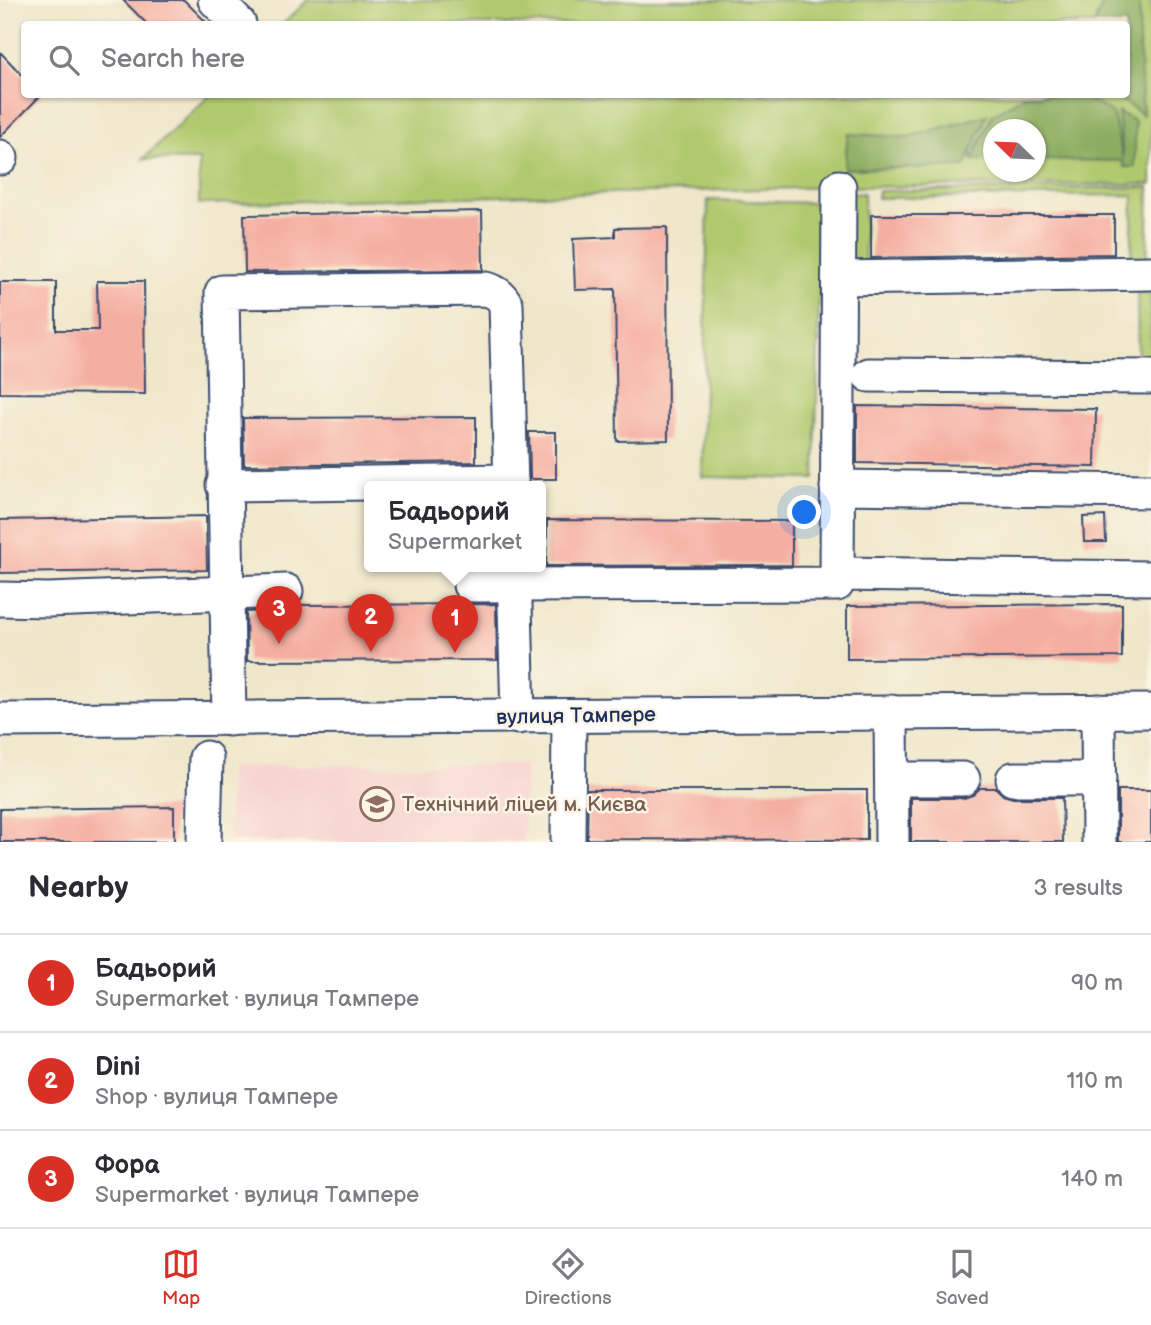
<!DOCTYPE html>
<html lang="en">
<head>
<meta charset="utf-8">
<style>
	:root { --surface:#fff; --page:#f2f2f3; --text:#2b2b33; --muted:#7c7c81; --line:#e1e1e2; --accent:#d93025 }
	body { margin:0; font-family:"Balsamiq Sans",sans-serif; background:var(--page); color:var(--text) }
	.compass { position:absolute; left:983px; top:119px; width:63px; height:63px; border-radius:50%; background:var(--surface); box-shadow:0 2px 5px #0004; rotate:293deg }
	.you { position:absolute; left:805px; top:513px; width:24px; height:24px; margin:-18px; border:5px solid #fff; border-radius:50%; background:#1a73e8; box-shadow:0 0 0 10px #1a73e833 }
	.badge { display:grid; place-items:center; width:46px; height:46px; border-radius:50%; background:var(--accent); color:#fff; font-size:23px; font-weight:700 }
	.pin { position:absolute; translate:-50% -58px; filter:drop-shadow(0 2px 4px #0008) }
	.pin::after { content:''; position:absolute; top:37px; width:24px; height:21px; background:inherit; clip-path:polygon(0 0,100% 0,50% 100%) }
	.popup { position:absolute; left:364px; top:481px; width:182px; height:91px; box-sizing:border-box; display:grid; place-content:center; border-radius:7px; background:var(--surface); filter:drop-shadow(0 2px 5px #0005); font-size:23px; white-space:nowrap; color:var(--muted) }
	.popup b { font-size:26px; color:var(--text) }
	.popup::after { content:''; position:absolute; left:50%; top:100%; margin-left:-14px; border:14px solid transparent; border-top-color:var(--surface) }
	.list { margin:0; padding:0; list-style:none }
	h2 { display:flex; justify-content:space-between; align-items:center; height:91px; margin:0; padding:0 28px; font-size:30px }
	h2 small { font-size:23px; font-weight:400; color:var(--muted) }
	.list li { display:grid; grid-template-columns:46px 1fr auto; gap:21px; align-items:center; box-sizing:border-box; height:98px; padding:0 28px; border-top:2px solid var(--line) }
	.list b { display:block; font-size:26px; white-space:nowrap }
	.list p { margin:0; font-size:23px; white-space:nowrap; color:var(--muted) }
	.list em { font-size:23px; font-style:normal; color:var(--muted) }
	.icon { flex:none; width:38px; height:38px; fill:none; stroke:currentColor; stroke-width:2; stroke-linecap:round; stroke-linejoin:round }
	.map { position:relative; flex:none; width:1151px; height:842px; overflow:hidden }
	.search { position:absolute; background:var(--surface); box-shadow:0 2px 5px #0004; left:21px; right:21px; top:21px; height:77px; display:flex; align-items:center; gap:18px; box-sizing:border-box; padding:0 24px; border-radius:7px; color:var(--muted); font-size:26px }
	.sheet { height:385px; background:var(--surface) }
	nav { display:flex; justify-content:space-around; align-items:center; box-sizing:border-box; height:98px; border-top:2px solid var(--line); background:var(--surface); font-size:19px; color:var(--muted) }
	nav a { display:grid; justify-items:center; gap:4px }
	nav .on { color:var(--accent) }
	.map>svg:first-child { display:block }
	.built { fill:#f7d0ce }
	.green { fill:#b1c96e; stroke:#667c66; stroke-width:2; fill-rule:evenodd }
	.forest { fill:#8cad61; stroke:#546e60; stroke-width:2 }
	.building { fill:#f5afa2 }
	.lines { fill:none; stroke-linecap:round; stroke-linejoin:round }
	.minor-casing { stroke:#3b4b6e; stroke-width:37 }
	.minor { stroke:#fff; stroke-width:33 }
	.labels { text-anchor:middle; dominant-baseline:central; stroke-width:5; stroke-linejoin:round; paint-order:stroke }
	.street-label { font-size:21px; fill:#1b2f5e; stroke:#fcf5e5 }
	.education-label { font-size:21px; fill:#785e54; stroke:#fcf5e5; text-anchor:start }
</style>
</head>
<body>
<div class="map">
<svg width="1151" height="842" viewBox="0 0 1151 842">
	<rect width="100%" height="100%" fill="#fcf5e5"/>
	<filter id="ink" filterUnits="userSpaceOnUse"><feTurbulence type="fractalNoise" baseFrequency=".0143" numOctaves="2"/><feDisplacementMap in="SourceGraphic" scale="14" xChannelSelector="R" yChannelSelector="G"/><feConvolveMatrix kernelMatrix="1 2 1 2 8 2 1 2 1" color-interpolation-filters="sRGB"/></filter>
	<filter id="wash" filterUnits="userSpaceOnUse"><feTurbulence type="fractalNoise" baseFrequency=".00686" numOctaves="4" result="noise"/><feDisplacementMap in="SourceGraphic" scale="28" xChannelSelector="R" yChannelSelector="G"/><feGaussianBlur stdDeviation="1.57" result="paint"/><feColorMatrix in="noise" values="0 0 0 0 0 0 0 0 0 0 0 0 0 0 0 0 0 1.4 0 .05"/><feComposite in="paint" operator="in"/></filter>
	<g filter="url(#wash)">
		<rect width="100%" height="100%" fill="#efe7ca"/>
		<polygon class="built" points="525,765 524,842 229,842 229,766"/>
		<g class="green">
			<path d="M 308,0 L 1151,0 L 1151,184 L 839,187 L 199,204 L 199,160 L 143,159 L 210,95 L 1126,94 L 1126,24 L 283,24 ZM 993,130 L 1036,130 L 1036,172 L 993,172 Z"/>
			<polygon points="1149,187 1147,264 1131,268 1133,195 877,198 878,191"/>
			<polygon points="864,193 865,271 846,271 845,194"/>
			<polygon points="708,200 821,203 815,479 702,477"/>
			<polygon points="1150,276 1151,369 1138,370 1137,277"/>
		</g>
		<g class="forest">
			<polygon points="1104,0 1140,0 1139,40 1143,115 1114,95 1126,94 1126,24 1094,24"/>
			<polygon points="1026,95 1082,95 1113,114 1123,158 1118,112 1135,121 1135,167 1124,167 1123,161 1036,160 1036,130 993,130 993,160 972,160 992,115"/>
			<polygon points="987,115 965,167 844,169 848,134 908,137"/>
		</g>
		<g id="blocks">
			<g class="building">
				<polygon points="123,0 184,0 208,24 147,24"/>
				<polygon points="0,52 24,77 24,94 42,94 0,137"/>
				<polygon points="482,211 483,270 245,272 244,215"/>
				<polygon points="871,215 1114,215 1114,254 871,258"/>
				<polygon points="667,227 668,440 617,441 615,289 575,290 573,239 615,237 615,228"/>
				<polygon points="97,281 144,281 145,394 0,393 0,282 56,282 56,330 98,330"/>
				<polygon points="857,406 1096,409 1095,467 857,463"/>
				<polygon points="476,417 476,462 244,465 243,418"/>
				<polygon points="529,432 556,432 556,479 530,479"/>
				<polygon points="206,516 207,570 0,573 0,520"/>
				<polygon points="1105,516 1106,542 1084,542 1083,517"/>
				<polygon points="547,520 792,521 792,565 546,566"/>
				<polygon points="496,604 497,660 247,661 246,612 287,610 298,605"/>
				<polygon points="1122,604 1122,657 847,659 847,606"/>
				<polygon points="980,788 996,788 1003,795 1013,798 1062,798 1063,842 911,842 911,798 964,798 973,795"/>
				<polygon points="588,790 867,790 867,840 587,839"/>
				<rect x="1118" y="790" width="33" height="52"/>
				<polygon points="174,807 174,842 0,842 0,809"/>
			</g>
		</g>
	</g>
	<g filter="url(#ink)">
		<use href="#blocks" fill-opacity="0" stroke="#3b4b6e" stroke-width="2"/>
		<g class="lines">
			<g class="minor-casing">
				<g id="minor">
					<polyline points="215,0 239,24"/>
					<polyline points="0,157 1,158"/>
					<polyline points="840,278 1151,273"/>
					<polyline points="869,375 1151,377"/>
					<polyline points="223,485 511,481"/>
					<polyline points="837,487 1151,491"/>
					<polyline points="514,567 518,717"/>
					<polyline points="838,574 1151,578"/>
					<polyline points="470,585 837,584 839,187"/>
					<polyline points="0,599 48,600 286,591"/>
					<polyline points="1098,711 1099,842"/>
					<polyline points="891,712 892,842"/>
					<path d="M 229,719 L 222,292 L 486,289 C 496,292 501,295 506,305 L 511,487"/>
					<polyline points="0,720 1151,711"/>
					<polyline points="892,779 963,779"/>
					<polyline points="1013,779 1099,779"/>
					<polyline points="204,842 206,758"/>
					<polyline points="568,842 569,716"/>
				</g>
			</g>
			<use href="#minor" class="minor"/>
		</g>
	</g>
	<defs>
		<g id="school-ring" transform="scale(1.75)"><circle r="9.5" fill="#fcf5e5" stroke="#8d6e63" stroke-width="1.5"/><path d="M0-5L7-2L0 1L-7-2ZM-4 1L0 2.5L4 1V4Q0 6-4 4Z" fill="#8d6e63"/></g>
	</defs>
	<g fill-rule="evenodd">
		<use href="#school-ring" x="377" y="804"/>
	</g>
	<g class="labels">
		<g class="street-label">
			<text transform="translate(576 716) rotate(-1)">вулиця Тампере</text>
		</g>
		<g class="education-label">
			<text x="402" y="804">Технічний ліцей м. Києва</text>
		</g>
	</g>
</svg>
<svg class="compass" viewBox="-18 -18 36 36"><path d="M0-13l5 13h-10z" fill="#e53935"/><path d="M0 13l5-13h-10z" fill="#7c7c81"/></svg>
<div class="you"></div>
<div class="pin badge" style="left:455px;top:653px">1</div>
<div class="popup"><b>Бадьорий</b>Supermarket</div>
<div class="pin badge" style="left:371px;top:652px">2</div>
<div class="pin badge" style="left:279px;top:644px">3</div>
<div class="search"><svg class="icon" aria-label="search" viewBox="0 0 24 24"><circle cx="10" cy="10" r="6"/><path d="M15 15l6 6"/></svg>Search here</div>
</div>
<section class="sheet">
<h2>Nearby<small>3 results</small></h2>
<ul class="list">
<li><span class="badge">1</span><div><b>Бадьорий</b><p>Supermarket · вулиця Тампере</p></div><em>90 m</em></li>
<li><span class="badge">2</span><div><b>Dini</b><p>Shop · вулиця Тампере</p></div><em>110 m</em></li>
<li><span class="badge">3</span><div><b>Фора</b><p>Supermarket · вулиця Тампере</p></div><em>140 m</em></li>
</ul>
</section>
<nav>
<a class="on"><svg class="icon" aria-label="map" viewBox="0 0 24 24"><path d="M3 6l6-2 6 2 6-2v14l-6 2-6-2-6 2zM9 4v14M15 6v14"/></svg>Map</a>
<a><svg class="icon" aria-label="directions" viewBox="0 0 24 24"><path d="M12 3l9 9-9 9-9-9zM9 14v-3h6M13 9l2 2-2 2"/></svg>Directions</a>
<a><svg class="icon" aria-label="saved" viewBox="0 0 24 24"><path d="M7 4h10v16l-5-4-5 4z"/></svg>Saved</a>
</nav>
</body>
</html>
